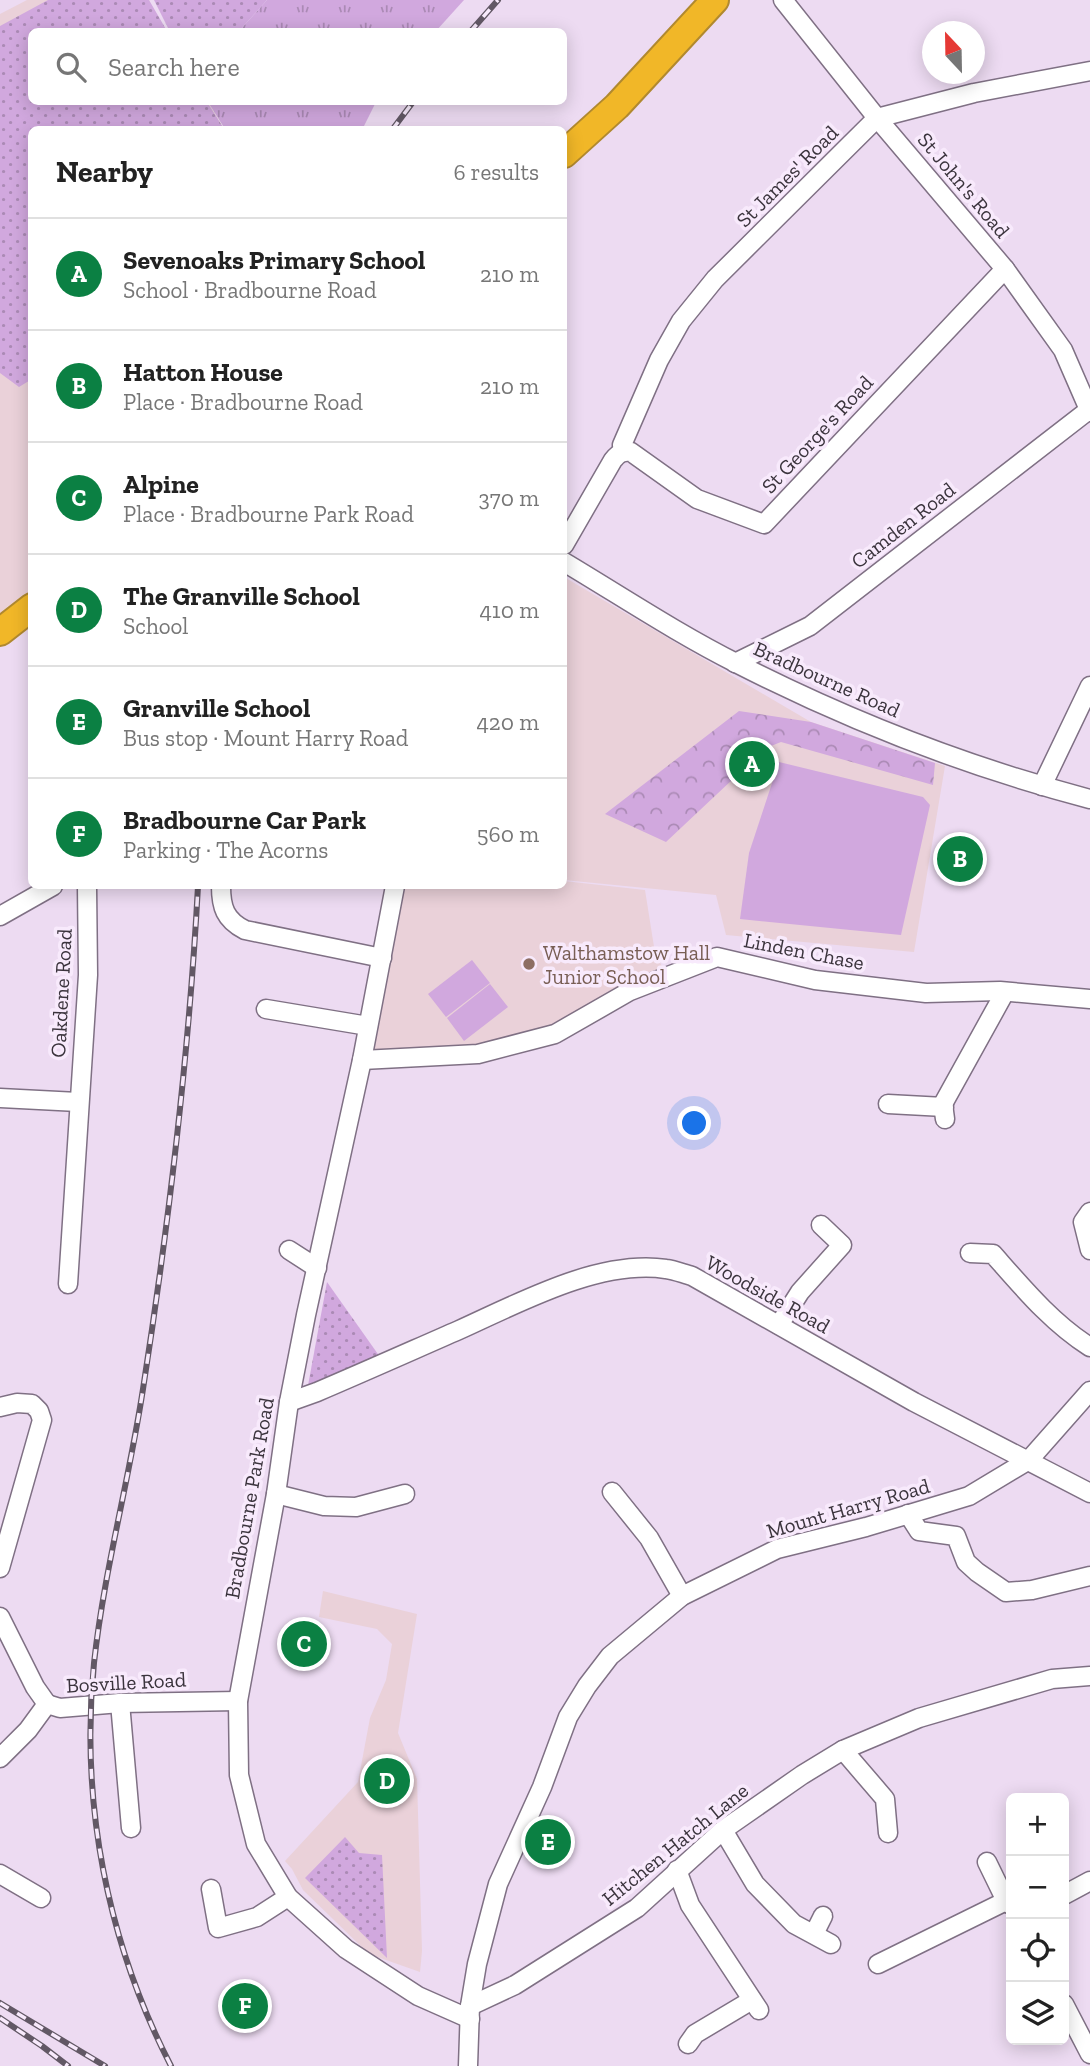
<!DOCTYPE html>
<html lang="en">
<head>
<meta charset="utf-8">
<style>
	:root { --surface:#fff; --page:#f2f2f2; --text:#222; --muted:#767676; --line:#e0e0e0; --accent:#0b8043 }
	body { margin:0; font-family:"Zilla Slab",serif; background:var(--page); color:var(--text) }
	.controls { position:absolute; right:21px; bottom:21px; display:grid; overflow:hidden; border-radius:10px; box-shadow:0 4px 18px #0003 }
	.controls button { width:63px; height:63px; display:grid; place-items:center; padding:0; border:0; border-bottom:2px solid var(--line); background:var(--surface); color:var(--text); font:35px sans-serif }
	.compass { position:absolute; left:922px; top:21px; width:63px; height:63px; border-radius:50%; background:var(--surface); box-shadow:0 4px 18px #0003; rotate:338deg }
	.you { position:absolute; left:695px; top:1124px; width:24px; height:24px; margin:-18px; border:5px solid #fff; border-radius:50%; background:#1a73e8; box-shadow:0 0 0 10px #1a73e833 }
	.badge { display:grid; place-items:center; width:46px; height:46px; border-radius:50%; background:var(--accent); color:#fff; font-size:23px; font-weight:700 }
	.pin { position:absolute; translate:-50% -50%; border:4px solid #fff; box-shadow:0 2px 7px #0006 }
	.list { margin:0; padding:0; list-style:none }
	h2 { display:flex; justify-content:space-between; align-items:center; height:91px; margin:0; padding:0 28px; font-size:30px }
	h2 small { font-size:23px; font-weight:400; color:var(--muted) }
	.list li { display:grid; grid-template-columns:46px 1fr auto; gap:21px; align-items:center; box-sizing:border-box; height:112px; padding:0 28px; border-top:2px solid var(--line) }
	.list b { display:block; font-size:26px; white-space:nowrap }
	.list p { margin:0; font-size:23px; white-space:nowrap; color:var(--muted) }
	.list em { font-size:23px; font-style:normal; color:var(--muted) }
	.icon { flex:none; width:38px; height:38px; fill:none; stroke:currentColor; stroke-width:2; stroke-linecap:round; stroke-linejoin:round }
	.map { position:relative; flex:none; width:1090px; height:2066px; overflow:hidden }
	.search { position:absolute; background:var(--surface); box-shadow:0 4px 18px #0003; left:28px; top:28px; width:539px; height:77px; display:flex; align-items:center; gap:18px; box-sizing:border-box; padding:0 24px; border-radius:10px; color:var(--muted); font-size:26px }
	.panel { position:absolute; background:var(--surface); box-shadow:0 4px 18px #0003; left:28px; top:126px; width:539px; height:763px; border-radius:10px }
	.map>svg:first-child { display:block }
	.education { fill:#ead1d9 }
	.grass { fill:url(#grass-tufts) }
	.forest { fill:url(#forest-crowns) }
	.park { fill:url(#park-dots) }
	.garden { fill:#d1a8de }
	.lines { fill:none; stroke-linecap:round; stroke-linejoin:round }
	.minor-casing { stroke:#7f7084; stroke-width:21 }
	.highway-casing { stroke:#b1892f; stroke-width:30 }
	.minor { stroke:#fff; stroke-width:18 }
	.highway { stroke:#f1b728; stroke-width:26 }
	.rail-casing { stroke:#625865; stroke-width:6 }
	.rail { stroke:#f8eafc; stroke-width:3.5; stroke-dasharray:10; stroke-linecap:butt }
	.education-dot { fill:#8d6e63; stroke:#f8eafc; stroke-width:2.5 }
	.labels { text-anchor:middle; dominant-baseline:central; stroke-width:7; stroke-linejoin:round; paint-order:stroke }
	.street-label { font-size:21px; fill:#3b343d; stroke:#f8eafc }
	.education-label { font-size:21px; fill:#785e54; stroke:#f8eafc; text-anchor:start }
</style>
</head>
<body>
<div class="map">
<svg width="1090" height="2066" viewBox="0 0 1090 2066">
	<defs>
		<pattern id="grass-tufts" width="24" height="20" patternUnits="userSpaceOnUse" patternTransform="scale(1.75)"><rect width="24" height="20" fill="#d1a8de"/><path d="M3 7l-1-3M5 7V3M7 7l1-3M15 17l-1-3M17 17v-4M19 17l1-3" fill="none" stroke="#ab8ab5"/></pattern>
		<pattern id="forest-crowns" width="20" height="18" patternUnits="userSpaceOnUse" patternTransform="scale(1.75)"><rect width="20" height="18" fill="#d1a8de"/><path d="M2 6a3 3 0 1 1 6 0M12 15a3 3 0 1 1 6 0" fill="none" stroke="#ab8ab5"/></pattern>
		<pattern id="park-dots" width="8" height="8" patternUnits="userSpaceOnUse" patternTransform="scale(1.75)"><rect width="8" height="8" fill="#d1a8de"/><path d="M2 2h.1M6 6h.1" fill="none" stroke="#ab8ab5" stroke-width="1.8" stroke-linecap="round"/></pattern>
	</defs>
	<rect width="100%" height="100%" fill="#eddbf2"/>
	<g class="education">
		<polygon points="27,0 151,0 32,32 32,102 208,102 224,129 32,130 31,595 0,617 0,14"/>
		<polygon points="564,577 811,722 945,766 914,952 726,935 716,895 564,880"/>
		<polygon points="564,881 645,890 655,953 666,974 554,1033 477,1050 371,1054 405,886 564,886"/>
		<polygon points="323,1591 417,1614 398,1733 417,1779 422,1951 420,1972 369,1954 303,1890 292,1869 285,1861 358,1782 370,1718 386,1680 392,1644 377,1629 319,1617"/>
	</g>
	<g class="grass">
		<polygon points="267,0 464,0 436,31 239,31"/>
		<polygon points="208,102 376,102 362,130 225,129"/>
	</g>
	<polygon class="forest" points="739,711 811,722 935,763 933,785 781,742 766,748 666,842 605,814"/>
	<g class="park">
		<polygon points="48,0 149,0 167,31 32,32 32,102 207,102 224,129 32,130 32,379 19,387 0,373 0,26"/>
		<polygon points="154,0 267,0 239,31 170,32"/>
		<polygon points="327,1282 380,1357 307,1391"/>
		<polygon points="345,1837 359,1853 382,1855 387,1958 305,1878"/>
	</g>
	<g class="garden">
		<polygon points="779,762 923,797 930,805 901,935 740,919 749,853"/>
		<polygon points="472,960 490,983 446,1017 428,994"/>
		<polygon points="490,984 508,1007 464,1041 447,1018"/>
	</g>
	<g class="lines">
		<g class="minor-casing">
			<g id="minor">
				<polyline points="783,0 877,118 1005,269 1063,350 1090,412"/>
				<polyline points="624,451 622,445 659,360 681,321 715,279 877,118 974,93 1090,71"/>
				<path d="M 564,545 L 613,460 C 619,453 622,451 631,452 L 697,499 L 764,524 L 1005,269"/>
				<path d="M 564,562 C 621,596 678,634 738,664 C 850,721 968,767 1090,799"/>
				<polyline points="735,663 810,626 1090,409"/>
				<polyline points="1042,786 1090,686"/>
				<path d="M 221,886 C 221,907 225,920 245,930 L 382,958"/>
				<polyline points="395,886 362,1060 306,1315 289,1402 276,1494 238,1701 239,1775 256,1844 288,1897 346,1949 418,1996 470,2019"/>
				<polyline points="0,916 53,886"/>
				<polyline points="266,1009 368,1026"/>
				<polyline points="362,1060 478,1054 555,1034 630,991 717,957 815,980 926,993 1000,991 1090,999"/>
				<polyline points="0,1098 78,1102"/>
				<polyline points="888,1104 944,1107"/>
				<polyline points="945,1119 943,1104 1005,992"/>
				<polyline points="1090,1212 1083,1222 1090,1250"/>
				<polyline points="289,1250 317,1268"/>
				<path d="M 970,1253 L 993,1254 C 1023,1288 1052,1323 1090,1347"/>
				<polyline points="68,1284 88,975 87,886"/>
				<polyline points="779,1325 800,1292 842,1245 821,1225"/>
				<path d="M 289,1402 L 317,1392 C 364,1372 411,1351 459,1330 C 519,1303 599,1259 666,1269 C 675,1270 684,1274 692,1276 L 914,1402 L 1090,1493"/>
				<polyline points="0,1407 17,1403 32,1404 39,1411 42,1420 0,1568"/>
				<polyline points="612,1492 649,1538 682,1596"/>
				<polyline points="276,1494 324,1506 356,1507 405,1494"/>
				<polyline points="908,1514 919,1531 956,1536 966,1562 977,1572 1006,1592 1032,1590 1090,1576"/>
				<polyline points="0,1617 35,1687 47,1704"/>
				<polyline points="120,1703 131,1828"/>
				<polyline points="47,1704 60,1708 120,1703 238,1701"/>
				<polyline points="843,1750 885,1799 888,1833"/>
				<polyline points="0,1758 28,1730 47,1704"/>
				<polyline points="723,1830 755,1884 794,1924 831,1944"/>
				<polyline points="987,1862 1006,1901 1011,1905"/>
				<polyline points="677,1870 690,1905 759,2010"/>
				<polyline points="0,1874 41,1898"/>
				<polyline points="211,1889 218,1928 257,1917 288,1897"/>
				<polyline points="1064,1895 1090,1881"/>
				<polyline points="814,1934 823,1916"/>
				<polyline points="878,1964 1006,1901"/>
				<polyline points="1064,2004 1090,2054"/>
				<polyline points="470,2006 515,1985 637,1908 723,1830 802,1775 843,1750 919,1718 1052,1679 1090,1676"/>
				<polyline points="688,2044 695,2034 752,2000"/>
				<polyline points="468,2066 470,2006 477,1964 498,1884 542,1787 568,1717 587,1686 610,1656 682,1596 777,1549 866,1527 969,1496 1029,1460 1090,1391"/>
			</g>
		</g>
		<g class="highway-casing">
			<g id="highway">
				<polyline points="564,154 617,106 715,0"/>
				<polyline points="0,632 32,607"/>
			</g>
		</g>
		<use href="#minor" class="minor"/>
		<use href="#highway" class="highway"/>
		<g class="rail-casing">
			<g id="rail">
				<polyline points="470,32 498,0"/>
				<polyline points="392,130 413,102"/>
				<polyline points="0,2003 105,2066"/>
				<polyline points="0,2018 42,2046 68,2066"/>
				<path d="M 171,2066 C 107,1942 80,1802 94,1663 C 104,1571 129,1481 143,1389 C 169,1222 189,1054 198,886"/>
			</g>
		</g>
		<use href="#rail" class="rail"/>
	</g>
	<circle class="education-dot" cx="529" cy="964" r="7"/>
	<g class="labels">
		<g class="street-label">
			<text transform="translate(787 176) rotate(-45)">St James' Road</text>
			<text transform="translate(964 185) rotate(50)">St John's Road</text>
			<text transform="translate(817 434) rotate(-47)">St George's Road</text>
			<text transform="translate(903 525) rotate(-38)">Camden Road</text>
			<text transform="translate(827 679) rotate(24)">Bradbourne Road</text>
			<text transform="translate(804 951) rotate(11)">Linden Chase</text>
			<text transform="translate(61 993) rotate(-87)">Oakdene Road</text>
			<text transform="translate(768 1294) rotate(29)">Woodside Road</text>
			<text transform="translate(249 1498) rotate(-80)">Bradbourne Park Road</text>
			<text transform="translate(848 1508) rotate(-16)">Mount Harry Road</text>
			<text transform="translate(126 1682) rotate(-3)">Bosville Road</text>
			<text transform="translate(675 1844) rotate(-39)">Hitchen Hatch Lane</text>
		</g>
		<g class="education-label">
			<text x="543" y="952">Walthamstow Hall<tspan x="543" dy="24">Junior School</tspan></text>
		</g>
	</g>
</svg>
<div class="controls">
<button>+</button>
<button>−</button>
<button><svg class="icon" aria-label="locate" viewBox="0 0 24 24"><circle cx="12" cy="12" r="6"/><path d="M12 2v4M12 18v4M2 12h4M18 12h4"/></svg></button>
<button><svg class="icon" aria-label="layers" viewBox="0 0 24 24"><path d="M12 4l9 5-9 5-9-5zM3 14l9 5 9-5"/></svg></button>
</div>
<svg class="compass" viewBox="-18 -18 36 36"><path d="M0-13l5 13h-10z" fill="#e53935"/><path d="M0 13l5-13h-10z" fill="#767676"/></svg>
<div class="you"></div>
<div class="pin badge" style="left:752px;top:764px">A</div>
<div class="pin badge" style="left:960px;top:859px">B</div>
<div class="pin badge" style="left:304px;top:1644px">C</div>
<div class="pin badge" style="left:387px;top:1781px">D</div>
<div class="pin badge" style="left:548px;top:1842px">E</div>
<div class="pin badge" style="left:245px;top:2006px">F</div>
<div class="search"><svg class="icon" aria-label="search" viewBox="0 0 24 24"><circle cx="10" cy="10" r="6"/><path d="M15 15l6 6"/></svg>Search here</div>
<section class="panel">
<h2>Nearby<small>6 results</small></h2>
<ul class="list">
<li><span class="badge">A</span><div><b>Sevenoaks Primary School</b><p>School · Bradbourne Road</p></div><em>210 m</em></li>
<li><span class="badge">B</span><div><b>Hatton House</b><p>Place · Bradbourne Road</p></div><em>210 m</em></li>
<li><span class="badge">C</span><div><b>Alpine</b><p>Place · Bradbourne Park Road</p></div><em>370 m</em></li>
<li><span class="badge">D</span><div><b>The Granville School</b><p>School</p></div><em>410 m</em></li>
<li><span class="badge">E</span><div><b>Granville School</b><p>Bus stop · Mount Harry Road</p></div><em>420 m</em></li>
<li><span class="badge">F</span><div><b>Bradbourne Car Park</b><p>Parking · The Acorns</p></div><em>560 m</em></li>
</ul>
</section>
</div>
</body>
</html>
